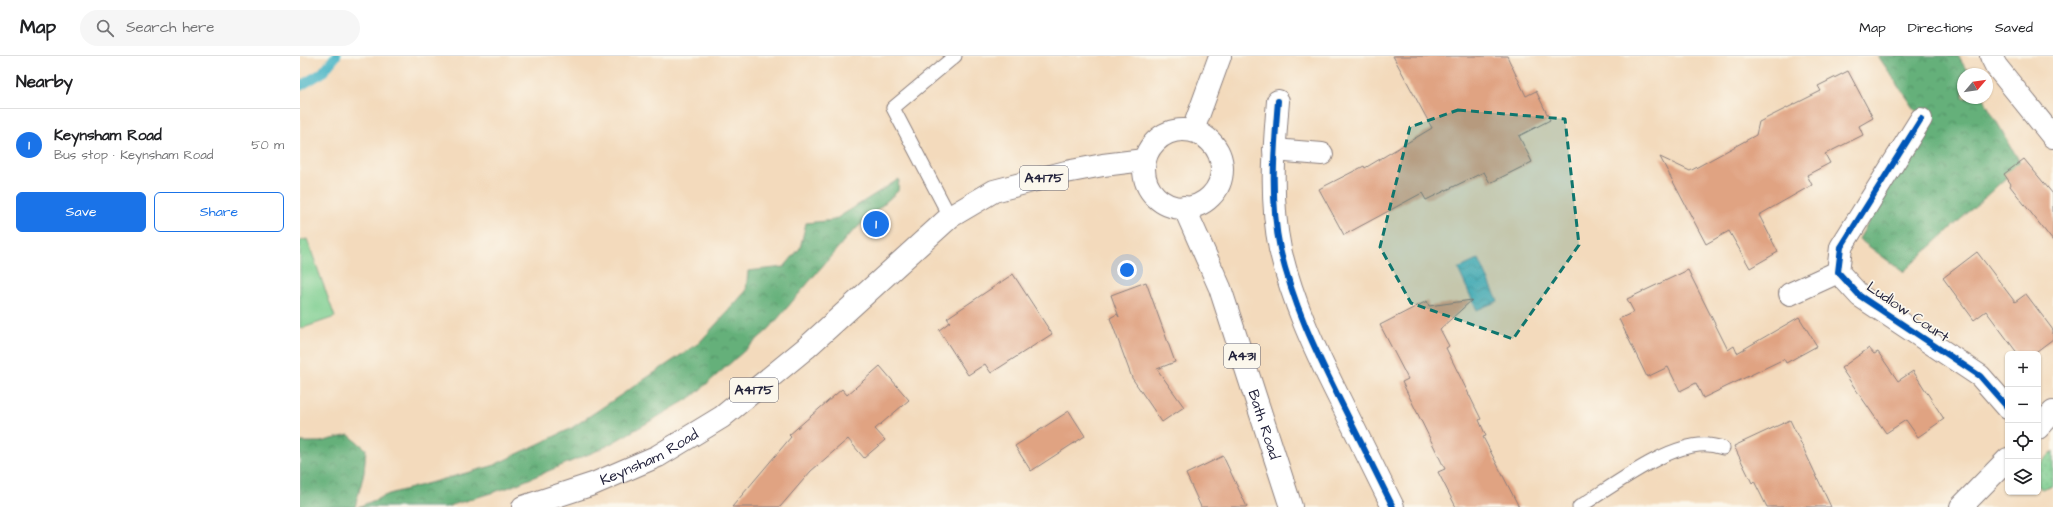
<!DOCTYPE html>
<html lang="en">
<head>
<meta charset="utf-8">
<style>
	:root { --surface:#fff; --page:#f6f6f6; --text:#202124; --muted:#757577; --line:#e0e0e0; --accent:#1a73e8 }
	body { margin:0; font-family:"Architects Daughter",sans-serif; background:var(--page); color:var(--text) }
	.controls { position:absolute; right:12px; bottom:12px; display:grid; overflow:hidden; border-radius:6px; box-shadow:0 1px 3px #0004 }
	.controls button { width:36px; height:36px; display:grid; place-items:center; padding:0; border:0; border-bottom:1px solid var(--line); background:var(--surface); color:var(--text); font:20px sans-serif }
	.compass { position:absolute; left:1657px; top:12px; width:36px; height:36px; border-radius:50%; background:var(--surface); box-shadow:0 1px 3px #0004; rotate:61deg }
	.you { position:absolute; left:827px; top:214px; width:14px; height:14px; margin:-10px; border:3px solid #fff; border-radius:50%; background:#1a73e8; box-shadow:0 0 0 6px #1a73e833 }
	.badge { display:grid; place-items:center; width:26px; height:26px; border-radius:50%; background:var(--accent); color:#fff; font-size:13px; font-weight:700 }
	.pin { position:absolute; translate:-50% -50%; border:2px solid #fff; box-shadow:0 1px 4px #0006 }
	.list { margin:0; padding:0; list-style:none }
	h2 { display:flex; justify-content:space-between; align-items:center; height:52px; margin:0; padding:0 16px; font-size:17px }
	h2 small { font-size:13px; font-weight:400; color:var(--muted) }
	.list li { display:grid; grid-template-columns:26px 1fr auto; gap:12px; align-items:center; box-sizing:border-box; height:72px; padding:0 16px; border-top:1px solid var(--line) }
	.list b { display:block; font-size:15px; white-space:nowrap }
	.list p { margin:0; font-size:13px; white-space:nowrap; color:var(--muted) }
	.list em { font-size:13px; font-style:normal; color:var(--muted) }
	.actions { display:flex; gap:8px; padding:12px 16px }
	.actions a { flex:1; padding:9px 0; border:1px solid var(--accent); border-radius:6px; text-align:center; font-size:14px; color:var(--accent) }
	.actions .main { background:var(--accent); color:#fff }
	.icon { flex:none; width:22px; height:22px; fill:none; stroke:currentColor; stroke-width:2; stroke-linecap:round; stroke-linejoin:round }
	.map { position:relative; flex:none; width:1753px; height:451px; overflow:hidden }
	header { display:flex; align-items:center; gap:24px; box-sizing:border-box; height:56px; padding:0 20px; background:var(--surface); border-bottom:1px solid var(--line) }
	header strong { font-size:19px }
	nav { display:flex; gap:22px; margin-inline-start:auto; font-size:14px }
	.search { width:280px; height:36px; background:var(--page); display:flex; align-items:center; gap:10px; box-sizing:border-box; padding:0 14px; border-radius:22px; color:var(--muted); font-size:15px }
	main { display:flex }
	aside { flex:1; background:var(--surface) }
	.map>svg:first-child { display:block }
	.grass { fill:url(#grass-dots); stroke:#4f7865 }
	.forest { fill:url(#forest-crowns); stroke:#44695a }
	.pitch { fill:#7ccd8f; stroke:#4f7865 }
	.water { fill:url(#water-waves); stroke:#366c80 }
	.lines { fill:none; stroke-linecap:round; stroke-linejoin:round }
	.stream { stroke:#49b5c6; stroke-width:10 }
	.building { fill:#e0a382 }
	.service-casing { stroke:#8a7e7c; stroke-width:15 }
	.minor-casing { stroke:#8a7e7c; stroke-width:24 }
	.primary-casing { stroke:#8a7e7c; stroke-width:24 }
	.service { stroke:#fff; stroke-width:13 }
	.minor { stroke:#fff; stroke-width:22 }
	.primary { stroke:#fff; stroke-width:22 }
	.cycleway-casing { stroke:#fbf7ec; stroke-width:8 }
	.cycleway { stroke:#0057b8; stroke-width:6 }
	.marked { fill:#0f766e; fill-opacity:0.2; stroke:#0f766e; stroke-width:3; stroke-dasharray:8 5; stroke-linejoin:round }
	.labels { text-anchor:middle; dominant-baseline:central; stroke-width:3.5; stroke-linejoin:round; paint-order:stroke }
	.shield { fill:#fbf7ec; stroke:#636270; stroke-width:1 }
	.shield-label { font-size:14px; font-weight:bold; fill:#22223b }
	.street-label { font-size:15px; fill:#22223b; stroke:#fbf7ec }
</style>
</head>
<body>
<header>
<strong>Map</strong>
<div class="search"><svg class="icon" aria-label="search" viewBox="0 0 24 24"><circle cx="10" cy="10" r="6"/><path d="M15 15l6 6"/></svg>Search here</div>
<nav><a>Map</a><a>Directions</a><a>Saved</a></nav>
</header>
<main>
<aside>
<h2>Nearby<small></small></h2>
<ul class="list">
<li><span class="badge">1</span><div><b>Keynsham Road</b><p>Bus stop · Keynsham Road</p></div><em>50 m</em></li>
</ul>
<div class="actions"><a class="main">Save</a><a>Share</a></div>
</aside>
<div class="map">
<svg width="1753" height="451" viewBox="0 0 1753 451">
	<defs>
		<pattern id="grass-dots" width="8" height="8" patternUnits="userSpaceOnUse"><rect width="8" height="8" fill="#7ccd8f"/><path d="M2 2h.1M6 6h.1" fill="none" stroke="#6bb07c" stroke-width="1.8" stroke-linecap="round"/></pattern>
		<pattern id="forest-crowns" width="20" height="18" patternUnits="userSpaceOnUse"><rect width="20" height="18" fill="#65b07a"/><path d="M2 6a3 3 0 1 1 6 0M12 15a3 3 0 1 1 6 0" fill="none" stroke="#538f65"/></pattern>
		<pattern id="water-waves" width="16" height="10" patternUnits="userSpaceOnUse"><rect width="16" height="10" fill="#49b5c6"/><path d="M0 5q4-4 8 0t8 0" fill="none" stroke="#3c93a2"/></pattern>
	</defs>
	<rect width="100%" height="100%" fill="#fbf7ec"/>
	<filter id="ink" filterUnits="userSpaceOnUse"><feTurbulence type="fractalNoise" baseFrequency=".025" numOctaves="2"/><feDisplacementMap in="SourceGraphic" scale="8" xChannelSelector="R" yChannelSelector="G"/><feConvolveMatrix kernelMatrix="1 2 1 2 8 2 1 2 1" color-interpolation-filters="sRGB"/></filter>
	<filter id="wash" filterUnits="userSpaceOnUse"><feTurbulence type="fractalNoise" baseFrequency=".012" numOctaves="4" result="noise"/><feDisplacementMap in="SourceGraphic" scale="16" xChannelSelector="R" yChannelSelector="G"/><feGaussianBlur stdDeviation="0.9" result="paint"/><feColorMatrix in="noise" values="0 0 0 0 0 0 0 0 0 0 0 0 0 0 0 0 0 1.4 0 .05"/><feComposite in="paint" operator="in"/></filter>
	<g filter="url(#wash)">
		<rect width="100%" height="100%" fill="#f3dabc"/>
		<polygon class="grass" points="1753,395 1753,429 1742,433 1738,430 1738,410"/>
		<g class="forest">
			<polygon points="1578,0 1658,0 1669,18 1663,18 1663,42 1683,42 1721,108 1603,216 1559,183 1587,134 1630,75"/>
			<polygon points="599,123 598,135 548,180 469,273 393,340 342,370 301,393 210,431 146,451 58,451 89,438 192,410 270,373 399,287 446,235 448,215 484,211 500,192 506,167 534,164"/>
			<polygon points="49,379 66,393 64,417 55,451 0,451 0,386 20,386"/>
		</g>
		<polygon class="pitch" points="7,183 35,261 0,273 0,185"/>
		<polygon class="water" points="1179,203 1198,245 1177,254 1158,213"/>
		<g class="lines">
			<polyline class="stream" points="0,30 22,17 36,0"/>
		</g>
		<g id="blocks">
			<g class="building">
				<polygon points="1093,0 1207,0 1226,40 1236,35 1250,64 1219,80 1232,106 1190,127 1184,116 1126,144 1122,137 1044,179 1019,133 1064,110 1065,112 1132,72"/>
				<polygon points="1548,15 1573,62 1559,70 1563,79 1525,98 1530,107 1507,119 1512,129 1459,159 1478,196 1450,212 1429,175 1406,188 1360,101 1390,115 1456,79 1459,66 1521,35 1518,30"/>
				<polygon points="1724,103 1753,138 1753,185 1710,130 1711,128 1704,118"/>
				<polygon points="1677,196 1715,246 1726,238 1753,274 1753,283 1733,298 1718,298 1686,255 1674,264 1643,222"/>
				<polygon points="1388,214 1428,294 1434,290 1437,297 1499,261 1517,290 1486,307 1484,303 1403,342 1396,327 1380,335 1368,311 1347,321 1319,263 1334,256 1327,243"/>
				<polygon points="713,218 752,278 691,317 685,308 668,319 639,274 650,266 647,262"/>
				<polygon points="846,226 875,306 857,313 884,351 862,366 832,322 810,262 817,258 819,261 811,239"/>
				<polygon points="1172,244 1140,273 1149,290 1146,292 1181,363 1179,364 1186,380 1183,381 1219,451 1156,451 1138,416 1145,413 1102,326 1108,323 1080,269 1127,245 1129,250"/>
				<polygon points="1569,292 1574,298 1578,296 1598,325 1613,315 1644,363 1618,381 1606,364 1586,377 1541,312"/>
				<polygon points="580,310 609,344 575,373 585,384 564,402 548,383 511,415 480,451 432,451 491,381 489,379 542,333 547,339"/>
				<polygon points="769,355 785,380 731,415 715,390"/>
				<polygon points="1490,364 1531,451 1467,451 1454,425 1452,427 1434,390"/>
				<polygon points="923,400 947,451 901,451 886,418"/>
			</g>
		</g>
	</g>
	<g filter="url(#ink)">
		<use href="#blocks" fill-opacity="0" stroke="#8a7e7c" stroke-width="1"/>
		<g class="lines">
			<g class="service-casing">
				<g id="service">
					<polyline points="650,161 593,52 655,0"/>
					<path d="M 1279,451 C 1312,431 1369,386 1408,389 C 1413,389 1419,391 1423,392"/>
				</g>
			</g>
			<g class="minor-casing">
				<g id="minor">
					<polyline points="1691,0 1696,10 1753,81"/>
					<path d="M 978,45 C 974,93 970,144 980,193 C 993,247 1014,292 1039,342 C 1057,378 1075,415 1093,451"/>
					<polyline points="1621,63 1541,191 1538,216 1560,240 1680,320 1708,352"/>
					<polyline points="974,94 1022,98"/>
					<polyline points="1490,238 1538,216"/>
					<polyline points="1738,372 1753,356"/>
					<polyline points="1661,451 1708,403"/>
				</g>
			</g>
			<g class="primary-casing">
				<g id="primary">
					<circle cx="883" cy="113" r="39"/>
					<polyline points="893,74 920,0"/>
					<path id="s1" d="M 884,151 L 920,232 L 991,451"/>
					<path id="s2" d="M 223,451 L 293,428 L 358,400 L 422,361 L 506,292 L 650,161 L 694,135 L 766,116 L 803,109 L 844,104"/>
				</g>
			</g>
			<use href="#service" class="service"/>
			<use href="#minor" class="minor"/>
			<use href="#primary" class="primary"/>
			<g class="cycleway-casing">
				<g id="cycleway">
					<path d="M 978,45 C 974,93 970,144 980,193 C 993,247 1014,292 1039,342 C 1057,378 1075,415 1093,451"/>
					<polyline points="1621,63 1541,191 1538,216 1560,240 1680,320 1708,352"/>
				</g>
			</g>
			<use href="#cycleway" class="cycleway"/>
		</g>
	</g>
	<path class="marked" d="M 1158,54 L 1265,63 L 1279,189 L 1213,283 L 1111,247 L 1080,191 L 1110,71 Z"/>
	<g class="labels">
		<g class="shield">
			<rect x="720" y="110" width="48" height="24" rx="3"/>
			<rect x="924" y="288" width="36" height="24" rx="3"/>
			<rect x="430" y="322" width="48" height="24" rx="3"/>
		</g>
		<g class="shield-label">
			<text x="744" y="122">A4175</text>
			<text x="942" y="300">A431</text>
			<text x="454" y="334">A4175</text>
		</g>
		<g class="street-label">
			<text transform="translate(1608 256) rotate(34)">Ludlow Court</text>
			<text stroke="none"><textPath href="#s1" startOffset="232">Bath Road</textPath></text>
			<text stroke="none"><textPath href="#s2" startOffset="136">Keynsham Road</textPath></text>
		</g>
	</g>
</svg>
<div class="controls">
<button>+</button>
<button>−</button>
<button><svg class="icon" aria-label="locate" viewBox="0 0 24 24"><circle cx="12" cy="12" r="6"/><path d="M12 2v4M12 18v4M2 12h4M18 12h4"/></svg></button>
<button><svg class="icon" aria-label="layers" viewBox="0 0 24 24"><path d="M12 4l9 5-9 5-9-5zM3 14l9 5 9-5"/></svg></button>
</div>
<svg class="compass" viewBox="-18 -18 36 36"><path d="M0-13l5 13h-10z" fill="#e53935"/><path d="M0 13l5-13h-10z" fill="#757577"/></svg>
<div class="you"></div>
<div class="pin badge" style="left:576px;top:168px">1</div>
</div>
</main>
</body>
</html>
